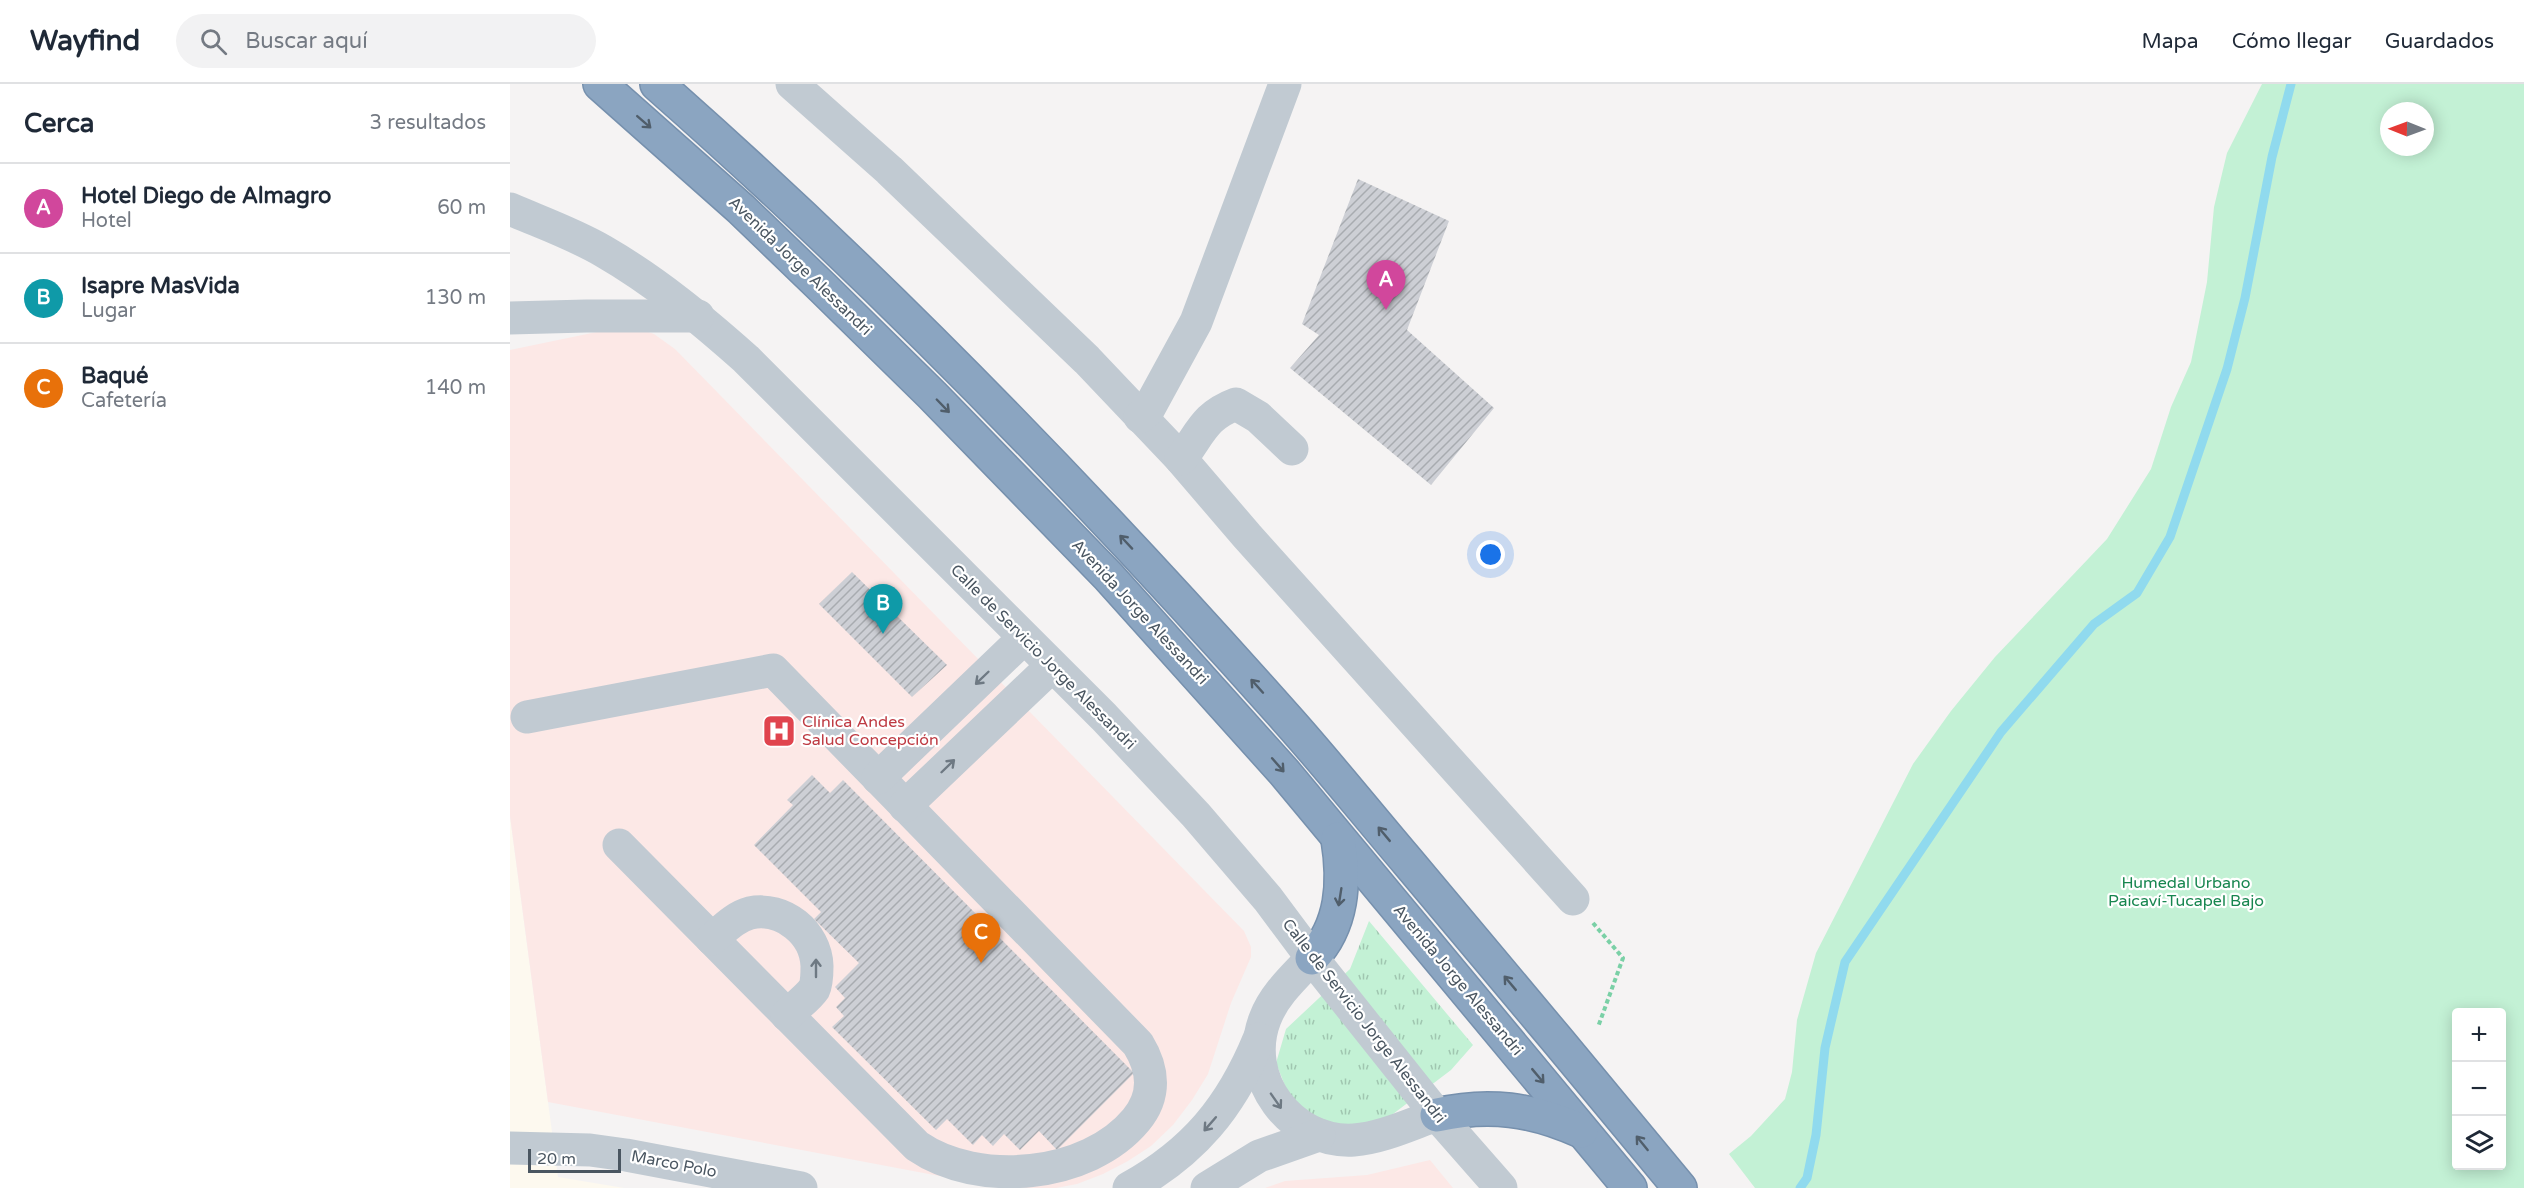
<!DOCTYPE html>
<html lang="es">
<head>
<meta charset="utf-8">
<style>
	:root { --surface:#fff; --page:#f2f2f3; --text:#1f2937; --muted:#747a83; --line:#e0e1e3; --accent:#b45309 }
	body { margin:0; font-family:"Varela Round",sans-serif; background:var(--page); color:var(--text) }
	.controls { position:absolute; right:18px; bottom:18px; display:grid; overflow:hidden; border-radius:6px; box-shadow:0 3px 15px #0003 }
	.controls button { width:54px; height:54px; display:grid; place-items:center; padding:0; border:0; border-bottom:2px solid var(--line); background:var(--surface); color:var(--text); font:30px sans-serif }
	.compass { position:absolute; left:1870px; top:18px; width:54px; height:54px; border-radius:50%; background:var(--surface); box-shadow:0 3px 15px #0003; rotate:271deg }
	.scale { position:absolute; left:18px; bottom:15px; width:93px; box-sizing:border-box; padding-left:6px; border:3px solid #4a5661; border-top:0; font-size:16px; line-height:21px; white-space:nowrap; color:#4a5661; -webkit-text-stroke:4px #fff; paint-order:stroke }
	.you { position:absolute; left:981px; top:471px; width:21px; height:21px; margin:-15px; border:4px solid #fff; border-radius:50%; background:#1a73e8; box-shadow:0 0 0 9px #1a73e833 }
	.badge { display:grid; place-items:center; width:39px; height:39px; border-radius:50%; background:var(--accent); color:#fff; font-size:20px; font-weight:700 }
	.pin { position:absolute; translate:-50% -50px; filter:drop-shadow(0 2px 3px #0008) }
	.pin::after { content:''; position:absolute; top:32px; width:21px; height:18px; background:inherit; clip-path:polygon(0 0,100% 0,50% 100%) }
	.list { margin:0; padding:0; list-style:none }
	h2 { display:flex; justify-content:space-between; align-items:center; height:78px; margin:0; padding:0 24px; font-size:26px }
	h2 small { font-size:20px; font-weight:400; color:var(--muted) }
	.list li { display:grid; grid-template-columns:39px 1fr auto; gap:18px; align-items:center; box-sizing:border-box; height:90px; padding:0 24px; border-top:2px solid var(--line) }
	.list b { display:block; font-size:22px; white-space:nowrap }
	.list p { margin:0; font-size:20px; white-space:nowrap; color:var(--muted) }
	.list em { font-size:20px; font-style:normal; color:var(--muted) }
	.icon { flex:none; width:33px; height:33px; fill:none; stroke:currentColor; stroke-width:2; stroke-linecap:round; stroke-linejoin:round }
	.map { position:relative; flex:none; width:2014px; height:1104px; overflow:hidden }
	header { display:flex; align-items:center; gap:36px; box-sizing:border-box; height:84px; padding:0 30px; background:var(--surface); border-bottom:2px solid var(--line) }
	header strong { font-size:28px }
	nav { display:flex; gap:33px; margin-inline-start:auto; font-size:21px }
	.search { width:420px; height:54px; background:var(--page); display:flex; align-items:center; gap:15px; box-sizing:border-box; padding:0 21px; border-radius:33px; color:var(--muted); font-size:22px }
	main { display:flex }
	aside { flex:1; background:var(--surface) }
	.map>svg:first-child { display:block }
	.commercial { fill:#fdf9ef }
	.medical { fill:#fce8e6 }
	.grass { fill:url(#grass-tufts) }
	.park { fill:#c3f1d5; fill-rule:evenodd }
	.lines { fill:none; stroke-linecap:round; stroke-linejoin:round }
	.stream { stroke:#90daee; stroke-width:9 }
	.building { fill:url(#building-hatch) }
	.highway-casing { stroke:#7690ad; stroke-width:36 }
	.path { stroke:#7ad0a6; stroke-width:4; stroke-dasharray:4.5 3; stroke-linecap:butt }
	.minor { stroke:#c1cad2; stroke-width:33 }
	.highway { stroke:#8ba5c1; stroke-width:33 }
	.oneway { stroke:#505e6b }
	.oneway2 { stroke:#6e7983 }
	.labels { text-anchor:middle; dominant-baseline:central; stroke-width:4.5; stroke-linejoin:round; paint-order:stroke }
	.street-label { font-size:16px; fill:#4a5661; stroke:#fff }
	.health-label { font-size:16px; fill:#be3a42; stroke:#fff; text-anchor:start }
	.park-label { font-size:16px; fill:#17864f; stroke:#fff }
</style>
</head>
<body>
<header>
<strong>Wayfind</strong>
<div class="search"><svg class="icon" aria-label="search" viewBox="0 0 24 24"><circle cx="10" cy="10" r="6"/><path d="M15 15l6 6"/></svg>Buscar aquí</div>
<nav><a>Mapa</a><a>Cómo llegar</a><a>Guardados</a></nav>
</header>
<main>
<aside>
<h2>Cerca<small>3 resultados</small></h2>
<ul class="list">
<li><span class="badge" style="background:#d1479c">A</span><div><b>Hotel Diego de Almagro</b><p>Hotel</p></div><em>60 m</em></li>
<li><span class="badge" style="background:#0f9aa8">B</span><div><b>Isapre MasVida</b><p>Lugar</p></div><em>130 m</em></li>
<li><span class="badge" style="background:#e8710a">C</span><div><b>Baqué</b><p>Cafetería</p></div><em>140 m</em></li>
</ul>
</aside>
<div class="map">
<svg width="2014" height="1104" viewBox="0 0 2014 1104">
	<defs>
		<pattern id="grass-tufts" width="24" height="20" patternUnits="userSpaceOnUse" patternTransform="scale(1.5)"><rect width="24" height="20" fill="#c3f1d5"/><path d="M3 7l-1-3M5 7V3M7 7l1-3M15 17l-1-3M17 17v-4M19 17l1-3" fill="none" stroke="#a0c6b0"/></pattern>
		<pattern id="building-hatch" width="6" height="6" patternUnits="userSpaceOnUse" patternTransform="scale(1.5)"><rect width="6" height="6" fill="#cdcfd5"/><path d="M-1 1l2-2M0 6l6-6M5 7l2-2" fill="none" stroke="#a8abb0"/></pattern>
	</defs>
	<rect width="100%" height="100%" fill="#f5f3f3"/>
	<polygon class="commercial" points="0,733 48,1093 114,1104 0,1104"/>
	<g class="medical">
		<polygon points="101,245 132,246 144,250 165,265 734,847 741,863 741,873 721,919 698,990 682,1016 663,1041 641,1062 618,1077 593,1090 567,1100 546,1104 493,1104 38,1018 0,732 0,266"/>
		<polygon points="920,1076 943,1104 755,1104 775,1097 857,1091"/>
	</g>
	<polygon class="grass" points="859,837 963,961 941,986 883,1030 853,1046 821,1048 784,1024 766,979 776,945 840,885"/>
	<path class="park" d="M 1752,0 L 2014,0 L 2014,1104 L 1245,1104 L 1219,1070 L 1241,1052 L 1275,1015 L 1282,988 L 1287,936 L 1306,869 L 1403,680 L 1441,627 L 1485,573 L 1597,455 L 1641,385 L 1661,323 L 1681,278 L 1697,198 L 1704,123 L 1717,69 ZM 1879,27 L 1915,27 L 1915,63 L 1879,63 ZM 1946,928 L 1992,928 L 1992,1082 L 1946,1082 Z"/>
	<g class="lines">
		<polyline class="stream" points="1290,1104 1297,1094 1306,1051 1315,964 1335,878 1491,648 1584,540 1627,509 1660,453 1717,285 1735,214 1762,73 1781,0"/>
	</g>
	<g class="building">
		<polygon points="848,95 939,137 897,246 984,324 921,401 780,284 809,251 792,240"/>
		<polygon points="342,488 437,581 402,613 309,520"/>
		<polygon points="302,691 320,709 333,696 624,989 547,1066 529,1047 510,1066 494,1050 483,1062 472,1051 463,1061 437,1035 426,1046 322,943 334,932 326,923 335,914 325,903 349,879 304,835 311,828 244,761 283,721 277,716"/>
	</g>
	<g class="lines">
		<g class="highway-casing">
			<g id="highway">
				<polyline points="90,0 231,125 312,203 422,311 598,492 774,688 1120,1104"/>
				<path d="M 147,0 C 371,197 578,411 776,634 C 818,681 857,730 898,778 C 989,886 1080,995 1170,1104"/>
				<path d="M 802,874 C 833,841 835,798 828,755"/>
				<path d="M 927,1031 C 978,1019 1023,1025 1071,1047"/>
			</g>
		</g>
		<polyline class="path" points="1083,839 1113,874 1088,943"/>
		<g class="minor">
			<polyline points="282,0 379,86 577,276 671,375 737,452 1063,815"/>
			<path d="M 0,125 C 30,138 64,150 93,167 C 145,197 191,235 236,275 L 594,633 L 686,731 L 758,815 L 802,874 L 927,1031 L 991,1104"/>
			<polyline points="0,234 76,232 188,232"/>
			<polyline points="630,333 638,326 686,238 775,0"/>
			<path d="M 671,375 C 691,349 694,332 726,320 L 748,333 L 782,365"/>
			<path d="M 17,633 L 263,586 L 628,960 C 644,986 646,1012 626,1036 C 578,1094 468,1104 407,1062 L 109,761"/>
			<polyline points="368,694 514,554"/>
			<polyline points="395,722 542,582"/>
			<path d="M 202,855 C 214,845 225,833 240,829 C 273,822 306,849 307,882 C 307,889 307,899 304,905 C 298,914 285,923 277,931"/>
			<path d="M 802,874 C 784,893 764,911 755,935 C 732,994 781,1060 844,1056 C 872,1054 901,1040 927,1031"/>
			<polyline points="0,1064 80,1066 116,1071 291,1104"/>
			<path d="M 619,1104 C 684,1068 721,1023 749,955"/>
			<polyline points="697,1104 749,1072 809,1051"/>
		</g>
		<use href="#highway" class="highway"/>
	</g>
	<defs><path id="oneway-shaft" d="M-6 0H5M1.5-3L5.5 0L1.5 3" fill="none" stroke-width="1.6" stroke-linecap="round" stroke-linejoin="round" transform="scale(1.5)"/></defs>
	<g class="oneway">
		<use href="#oneway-shaft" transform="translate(134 38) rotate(41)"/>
		<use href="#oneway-shaft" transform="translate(433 322) rotate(46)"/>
		<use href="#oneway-shaft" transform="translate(616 458) rotate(-133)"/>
		<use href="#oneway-shaft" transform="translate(747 602) rotate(-132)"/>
		<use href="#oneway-shaft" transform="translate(768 681) rotate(49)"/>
		<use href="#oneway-shaft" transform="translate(874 750) rotate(-130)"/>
		<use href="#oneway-shaft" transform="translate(830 813) rotate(99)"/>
		<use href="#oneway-shaft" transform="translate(1000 899) rotate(-130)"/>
		<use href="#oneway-shaft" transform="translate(1028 992) rotate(50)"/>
		<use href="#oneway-shaft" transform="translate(1132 1059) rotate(-129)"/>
	</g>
	<g class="oneway2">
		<use href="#oneway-shaft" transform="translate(472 594) rotate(136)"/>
		<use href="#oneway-shaft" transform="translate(438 682) rotate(-44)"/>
		<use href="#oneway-shaft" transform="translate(306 884) rotate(-90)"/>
		<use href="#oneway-shaft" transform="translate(766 1017) rotate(55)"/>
		<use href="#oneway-shaft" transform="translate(700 1040) rotate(131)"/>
	</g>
	<defs>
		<g id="hospital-square" transform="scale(1.725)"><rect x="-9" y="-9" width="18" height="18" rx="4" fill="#e0444e" stroke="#fff"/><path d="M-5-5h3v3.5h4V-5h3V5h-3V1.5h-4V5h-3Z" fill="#fff"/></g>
	</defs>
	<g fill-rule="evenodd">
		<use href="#hospital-square" x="269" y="647"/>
	</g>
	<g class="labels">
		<g class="street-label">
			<text transform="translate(290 182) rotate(44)">Avenida Jorge Alessandri</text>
			<text transform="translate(630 528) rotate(47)">Avenida Jorge Alessandri</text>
			<text transform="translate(533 573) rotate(45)">Calle de Servicio Jorge Alessandri</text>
			<text transform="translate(948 896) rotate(50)">Avenida Jorge Alessandri</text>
			<text transform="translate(854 937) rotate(52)">Calle de Servicio Jorge Alessandri</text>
			<text transform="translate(164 1080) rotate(11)">Marco Polo</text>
		</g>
		<g class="health-label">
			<text x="292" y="638">Clínica Andes<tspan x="292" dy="18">Salud Concepción</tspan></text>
		</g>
		<g class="park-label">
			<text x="1676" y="799">Humedal Urbano<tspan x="1676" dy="18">Paicaví-Tucapel Bajo</tspan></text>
		</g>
	</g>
</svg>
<div class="controls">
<button>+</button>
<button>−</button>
<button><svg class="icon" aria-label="layers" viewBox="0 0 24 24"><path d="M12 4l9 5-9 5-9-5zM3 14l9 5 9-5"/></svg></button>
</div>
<svg class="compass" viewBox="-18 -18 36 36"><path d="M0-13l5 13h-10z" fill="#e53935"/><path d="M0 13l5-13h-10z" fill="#747a83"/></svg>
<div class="scale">20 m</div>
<div class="you"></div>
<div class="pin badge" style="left:876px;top:226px;background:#d1479c">A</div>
<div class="pin badge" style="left:373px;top:550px;background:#0f9aa8">B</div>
<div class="pin badge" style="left:471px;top:879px;background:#e8710a">C</div>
</div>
</main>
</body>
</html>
